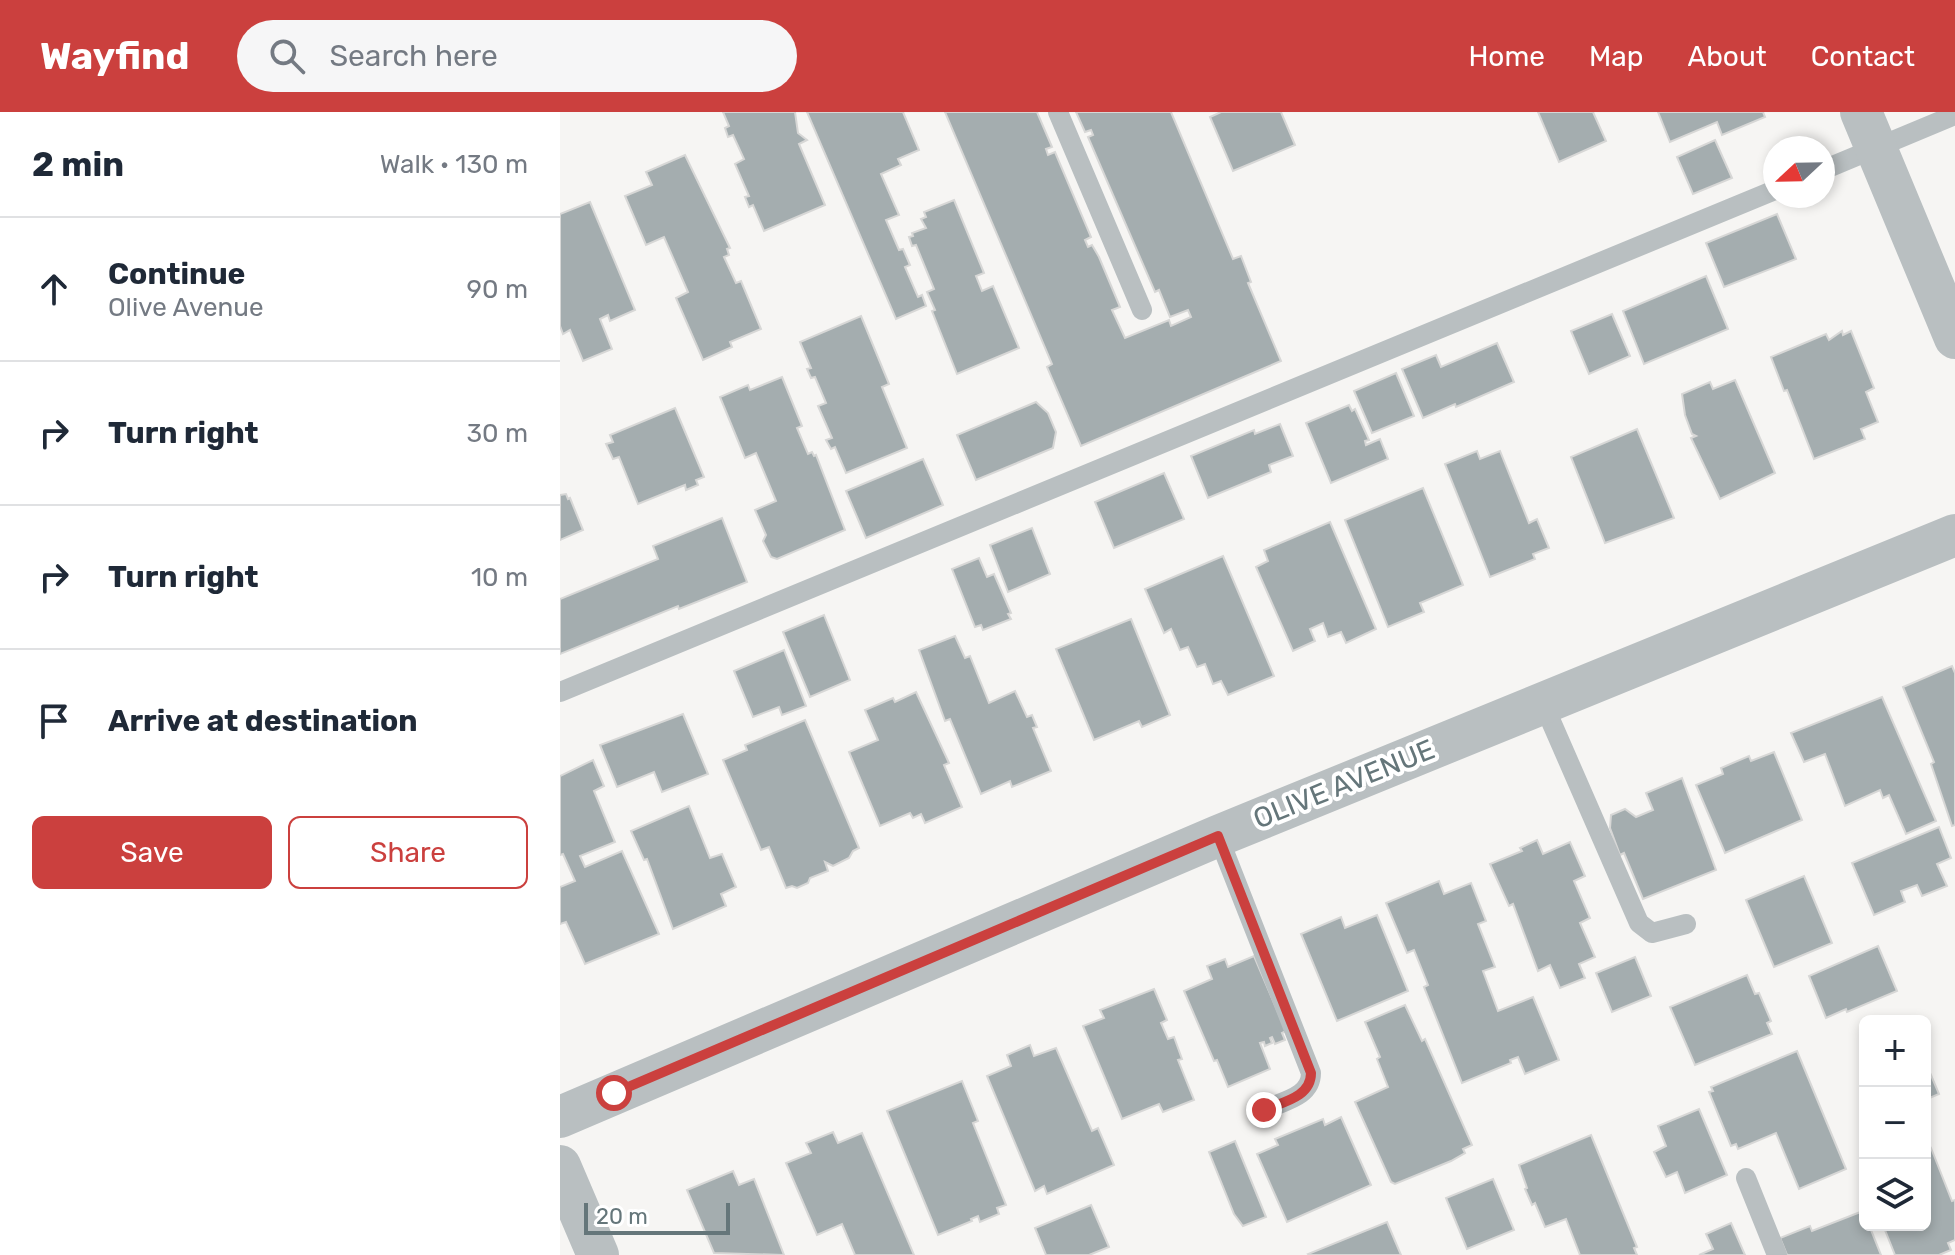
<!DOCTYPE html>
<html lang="en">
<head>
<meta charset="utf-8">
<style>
	:root { --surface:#fff; --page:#f6f6f7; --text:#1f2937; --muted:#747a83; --line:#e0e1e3; --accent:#cb403e }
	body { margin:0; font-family:Rubik,sans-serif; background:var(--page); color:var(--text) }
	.controls { position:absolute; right:24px; bottom:24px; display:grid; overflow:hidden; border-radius:12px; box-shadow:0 4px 12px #0003 }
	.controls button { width:72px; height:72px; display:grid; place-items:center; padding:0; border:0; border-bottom:2px solid var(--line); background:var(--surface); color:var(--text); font:40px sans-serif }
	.compass { position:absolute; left:1203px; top:24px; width:72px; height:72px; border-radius:50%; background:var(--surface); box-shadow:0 4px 12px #0003; rotate:248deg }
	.scale { position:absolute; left:24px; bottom:20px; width:146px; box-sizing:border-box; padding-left:8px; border:4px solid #65767a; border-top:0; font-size:22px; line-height:28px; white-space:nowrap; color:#65767a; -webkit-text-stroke:6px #fff; paint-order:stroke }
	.stop { position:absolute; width:24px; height:24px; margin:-18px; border:6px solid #cb403e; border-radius:50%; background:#fff }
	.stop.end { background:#cb403e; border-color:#fff; box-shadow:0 2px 8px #0008 }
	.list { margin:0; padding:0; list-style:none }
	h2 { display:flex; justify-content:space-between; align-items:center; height:104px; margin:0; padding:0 32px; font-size:34px }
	h2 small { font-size:26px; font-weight:400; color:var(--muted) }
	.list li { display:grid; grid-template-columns:52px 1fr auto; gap:24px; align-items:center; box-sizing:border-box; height:144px; padding:0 32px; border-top:2px solid var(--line) }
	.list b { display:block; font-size:30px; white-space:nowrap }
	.list p { margin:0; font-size:26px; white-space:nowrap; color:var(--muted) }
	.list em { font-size:26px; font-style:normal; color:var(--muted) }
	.actions { display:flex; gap:16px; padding:24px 32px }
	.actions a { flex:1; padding:18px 0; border:2px solid var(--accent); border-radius:12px; text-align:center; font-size:28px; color:var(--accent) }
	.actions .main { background:var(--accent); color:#fff }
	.icon { flex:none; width:44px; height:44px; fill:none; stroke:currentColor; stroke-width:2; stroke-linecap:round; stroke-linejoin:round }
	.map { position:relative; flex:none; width:1395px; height:1143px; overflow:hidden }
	header { display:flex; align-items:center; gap:48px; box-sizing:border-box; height:112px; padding:0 40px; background:var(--accent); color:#fff }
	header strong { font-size:38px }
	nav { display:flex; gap:44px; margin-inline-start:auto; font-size:28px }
	.search { width:560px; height:72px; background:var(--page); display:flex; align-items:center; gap:20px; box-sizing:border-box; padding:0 28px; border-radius:44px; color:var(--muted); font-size:30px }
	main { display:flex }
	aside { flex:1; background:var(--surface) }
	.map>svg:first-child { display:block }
	.building { fill:#a4adaf; stroke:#d7d7d6; stroke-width:2 }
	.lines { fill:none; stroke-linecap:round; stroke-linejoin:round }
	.lane { stroke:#b9bfc1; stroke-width:20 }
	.street { stroke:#b9bfc1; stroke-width:42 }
	.route { stroke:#cb403e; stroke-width:10 }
	.labels { text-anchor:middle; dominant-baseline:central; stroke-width:8; stroke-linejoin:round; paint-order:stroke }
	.street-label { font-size:28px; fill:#65767a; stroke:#fff }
</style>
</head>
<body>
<header>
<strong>Wayfind</strong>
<div class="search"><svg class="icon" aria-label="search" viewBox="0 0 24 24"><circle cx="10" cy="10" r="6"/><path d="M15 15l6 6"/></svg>Search here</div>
<nav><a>Home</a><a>Map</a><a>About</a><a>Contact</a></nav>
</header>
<main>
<aside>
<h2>2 min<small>Walk · 130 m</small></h2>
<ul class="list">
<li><svg class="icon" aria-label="ahead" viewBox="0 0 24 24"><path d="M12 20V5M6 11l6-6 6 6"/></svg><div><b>Continue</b><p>Olive Avenue</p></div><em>90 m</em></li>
<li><svg class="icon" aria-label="right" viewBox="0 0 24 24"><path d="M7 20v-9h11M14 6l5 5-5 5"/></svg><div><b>Turn right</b></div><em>30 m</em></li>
<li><svg class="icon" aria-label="right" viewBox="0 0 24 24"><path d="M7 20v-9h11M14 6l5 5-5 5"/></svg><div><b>Turn right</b></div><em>10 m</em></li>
<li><svg class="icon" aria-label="arrive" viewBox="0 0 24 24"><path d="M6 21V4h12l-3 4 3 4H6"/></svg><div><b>Arrive at destination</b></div></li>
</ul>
<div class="actions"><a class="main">Save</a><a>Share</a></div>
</aside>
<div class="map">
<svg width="1395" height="1143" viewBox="0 0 1395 1143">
	<rect width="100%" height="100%" fill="#f6f5f3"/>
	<g class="building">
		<polygon points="163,0 235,0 238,21 247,28 239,32 265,93 204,119 193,93 189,95 185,85 189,84 175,52 184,47 173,23 168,25 165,16 169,14"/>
		<polygon points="247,0 343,0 359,38 338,47 341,53 321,62 339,103 326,108 339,138 343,137 350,153 345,155 358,185 362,183 366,194 336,207"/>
		<polygon points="385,0 477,0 492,35 486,37 488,43 495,40 531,125 525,128 528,135 532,133 539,145 560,195 552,198 565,226 609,208 611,214 631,205 628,198 610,205 599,178 595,180 528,25 533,23 531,18 525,20 516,0 611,0 673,147 681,144 691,170 688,171 721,249 521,334 487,255 492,252"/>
		<polygon points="661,0 721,0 735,33 673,59 650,5"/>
		<polygon points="978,0 1033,0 1046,29 999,50"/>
		<polygon points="1098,0 1203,0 1205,5 1162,23 1157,10 1110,30"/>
		<polygon points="1155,28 1172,66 1133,82 1117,45"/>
		<polygon points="125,43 170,136 167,137 169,143 164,145 176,171 181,169 201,217 170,230 172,235 143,248 116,186 128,180 104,125 86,133 65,84 92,73 86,60"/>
		<polygon points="394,88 424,161 416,164 422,179 433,174 459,236 397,262 372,199 375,198 367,180 374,177 356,133 352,134 349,125 353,124 352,121 366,116 361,107 366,105 364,100"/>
		<polygon points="30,90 75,198 50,209 48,203 40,207 52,237 23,249 10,218 3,222 0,214 0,102"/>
		<polygon points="1217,102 1236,147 1164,175 1146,131"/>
		<polygon points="1146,164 1168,217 1084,252 1063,199"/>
		<polygon points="1052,202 1070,244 1029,262 1011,219"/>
		<polygon points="301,204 329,272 322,275 347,336 286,361 275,335 271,337 266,328 272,326 258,294 266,291 255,265 251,266 247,257 251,256 240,230"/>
		<polygon points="1282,219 1283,223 1291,219 1314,276 1306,280 1318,310 1301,317 1305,327 1254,347 1227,278 1224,279 1211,245 1266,222 1269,228"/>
		<polygon points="937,231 954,270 896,295 895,292 863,306 842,257 876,243 881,255"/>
		<polygon points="836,261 854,304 812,321 794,279"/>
		<polygon points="222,265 242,314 237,316 248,342 252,340 254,344 256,343 285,418 217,447 211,445 203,429 206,423 195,398 216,389 196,341 185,346 160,285 188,273 190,278"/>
		<polygon points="1175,268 1215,361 1160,387 1131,326 1136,324 1132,322 1125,303 1122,282 1150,270 1153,277"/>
		<polygon points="476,290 488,301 496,320 493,336 416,368 397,323"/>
		<polygon points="789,293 792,299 795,297 809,328 805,329 806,333 820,327 828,347 771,371 746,311"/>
		<polygon points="115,296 144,365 136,368 138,373 126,378 125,373 78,392 59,345 53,347 46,332 53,330 50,323"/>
		<polygon points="720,312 733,344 709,353 711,360 648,386 631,344 694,318 695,322"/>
		<polygon points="1077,317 1114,406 1045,431 1011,345"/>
		<polygon points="917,339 920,347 940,339 969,411 977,407 989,436 973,442 975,447 930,465 885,352"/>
		<polygon points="363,347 383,393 306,426 286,379"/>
		<polygon points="604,361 624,407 554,436 535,390"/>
		<polygon points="863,376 903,473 860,491 864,500 828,515 785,408"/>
		<polygon points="6,382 8,387 10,386 23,418 0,428 0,383"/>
		<polygon points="162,406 187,470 119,497 118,494 0,542 0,487 98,447 93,434"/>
		<polygon points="770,410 816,517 786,531 781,520 768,525 763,511 750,517 755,529 733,539 696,455 708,449 704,438"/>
		<polygon points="472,416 490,462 448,480 430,433"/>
		<polygon points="663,444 714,564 668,583 661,569 653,572 645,552 637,555 628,535 620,538 611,517 604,521 585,477"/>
		<polygon points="419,446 427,465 434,462 451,501 448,502 451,507 423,518 421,513 415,515 392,457"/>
		<polygon points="264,503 290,568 250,585 223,520"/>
		<polygon points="571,507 610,603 582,615 579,609 534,628 496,537"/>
		<polygon points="395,524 405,546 410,544 429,591 455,579 467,605 472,603 477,615 473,616 491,659 452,675 450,669 421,682 390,607 385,609 359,538"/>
		<polygon points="224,538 246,594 222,603 219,595 193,605 174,559"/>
		<polygon points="1392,554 1395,561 1395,713 1392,714 1371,652 1374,650 1343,575"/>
		<polygon points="356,580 389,651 384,653 402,695 365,711 361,702 353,706 350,701 320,714 289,640 318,628 305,598 333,586 335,590"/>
		<polygon points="1322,585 1376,709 1346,722 1329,683 1323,686 1320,678 1285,694 1265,642 1244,650 1231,621"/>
		<polygon points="123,602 148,662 102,680 94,660 57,675 40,633"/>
		<polygon points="245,608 299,736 293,739 289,746 273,754 265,750 268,759 250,766 248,771 237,776 232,774 226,776 209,735 201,738 163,648 187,638 185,633"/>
		<polygon points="1214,640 1242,708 1165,741 1136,673 1163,662 1161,656 1189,644 1191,649"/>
		<polygon points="33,648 44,674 34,679 55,730 20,744 25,755 62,739 99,822 25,852 6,810 0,812 0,775 15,769 3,742 0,743 0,664"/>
		<polygon points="1122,666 1156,758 1083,787 1064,741 1060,743 1050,716 1051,703 1065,697 1076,705 1093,698 1086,681"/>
		<polygon points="129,694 150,746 162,742 176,775 161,782 166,794 113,817 87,747 84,748 71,719"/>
		<polygon points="1379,715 1391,746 1377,752 1387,774 1362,784 1357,773 1341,779 1345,790 1314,803 1292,751"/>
		<polygon points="977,728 983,742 1010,730 1025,764 1014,769 1030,806 1020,811 1035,845 1019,852 1025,866 1000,876 990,853 978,859 953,792 949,794 930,752 962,739 960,736"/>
		<polygon points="1244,764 1272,831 1214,855 1186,788"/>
		<polygon points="879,769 884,782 911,771 926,809 918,812 935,855 923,859 938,899 973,885 999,948 965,962 958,945 950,948 951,951 902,971 864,875 868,873 854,838 847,841 826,791"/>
		<polygon points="817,803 848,879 777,909 741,822 781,805 785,816"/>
		<polygon points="1318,834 1337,879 1287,900 1286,897 1266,906 1249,864"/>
		<polygon points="694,844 726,919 722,921 725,928 715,932 712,925 710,926 712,931 705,934 704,930 700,931 710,957 668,975 657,948 654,949 624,879 652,867 647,854 665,847 668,855"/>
		<polygon points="1075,845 1091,884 1052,900 1036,861"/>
		<polygon points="1187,863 1195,882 1199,881 1211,909 1207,911 1212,922 1135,953 1110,895"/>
		<polygon points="594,877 607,908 601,911 608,927 614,925 622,947 618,948 634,988 603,1000 599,992 562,1007 523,914 544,906 540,898"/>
		<polygon points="845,893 862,929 865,927 912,1033 903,1037 905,1041 891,1049 835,1072 831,1070 795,990 828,975 817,947 820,945 805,910"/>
		<polygon points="470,933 474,944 496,936 532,1019 538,1016 554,1053 487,1082 484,1074 475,1079 427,964 451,954 447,943"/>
		<polygon points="1237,939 1286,1057 1239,1077 1216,1021 1178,1037 1176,1032 1171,1034 1149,980 1153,979 1151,975"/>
		<polygon points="1365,949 1379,982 1365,988"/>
		<polygon points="402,969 418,1009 413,1011 446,1093 437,1096 439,1102 420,1110 418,1104 411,1107 412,1109 378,1123 327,999"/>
		<polygon points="1139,997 1167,1063 1125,1081 1117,1060 1106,1065 1094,1040 1106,1034 1098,1014"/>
		<polygon points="781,1005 811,1073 727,1110 697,1042 718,1033 715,1027 763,1007 765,1013"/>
		<polygon points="273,1020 278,1031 302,1021 354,1143 295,1143 282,1112 257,1123 226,1051 251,1041 246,1031"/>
		<polygon points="1031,1023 1077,1135 1074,1136 1077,1143 1020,1143 1006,1107 985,1115 975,1091 972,1093 965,1077 967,1076 959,1053"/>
		<polygon points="675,1029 706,1105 683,1114 674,1102 649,1040"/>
		<polygon points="1371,1036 1392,1089 1395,1088 1395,1128 1388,1131 1391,1138 1379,1143 1335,1143 1323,1113 1365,1113 1365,1039"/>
		<polygon points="173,1059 179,1073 194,1067 224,1143 154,1141 127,1078"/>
		<polygon points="933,1067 954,1118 907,1137 886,1086"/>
		<polygon points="531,1093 549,1135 529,1143 486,1143 475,1116"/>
		<polygon points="1303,1099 1305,1113 1309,1113 1321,1143 1227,1143 1220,1126 1250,1114 1252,1119"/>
		<polygon points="827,1110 841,1143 749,1143 748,1142"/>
		<polygon points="1171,1111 1185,1143 1139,1143 1153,1137 1146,1122"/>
	</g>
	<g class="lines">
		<g class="lane">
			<polyline points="498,0 582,198"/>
			<polyline points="1263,58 1395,3"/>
			<polyline points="0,580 1215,78"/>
			<polyline points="983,591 1079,811 1092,821 1126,812"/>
			<path d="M 658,724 L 751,961 C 751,985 723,989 704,998"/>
			<polyline points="1186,1066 1217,1143"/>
		</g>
		<g class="street">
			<polyline points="1301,0 1395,226"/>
			<polyline points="0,1005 658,724 1395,423"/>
			<polyline points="0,1054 38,1143"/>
		</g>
	</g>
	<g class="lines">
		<path class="route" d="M 54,981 L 658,724 L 751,961 C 751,985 723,990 704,998"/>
	</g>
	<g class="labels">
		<g class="street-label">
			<text transform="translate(784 672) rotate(-22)">OLIVE AVENUE</text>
		</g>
	</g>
</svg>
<div class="controls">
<button>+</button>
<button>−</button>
<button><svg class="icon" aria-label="layers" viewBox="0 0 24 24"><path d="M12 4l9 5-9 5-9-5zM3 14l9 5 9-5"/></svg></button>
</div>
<svg class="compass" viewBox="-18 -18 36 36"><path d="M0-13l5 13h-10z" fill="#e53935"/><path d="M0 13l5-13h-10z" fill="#747a83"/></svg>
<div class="scale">20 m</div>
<div class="stop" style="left:54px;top:981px"></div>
<div class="stop end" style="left:704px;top:998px"></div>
</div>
</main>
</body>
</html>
